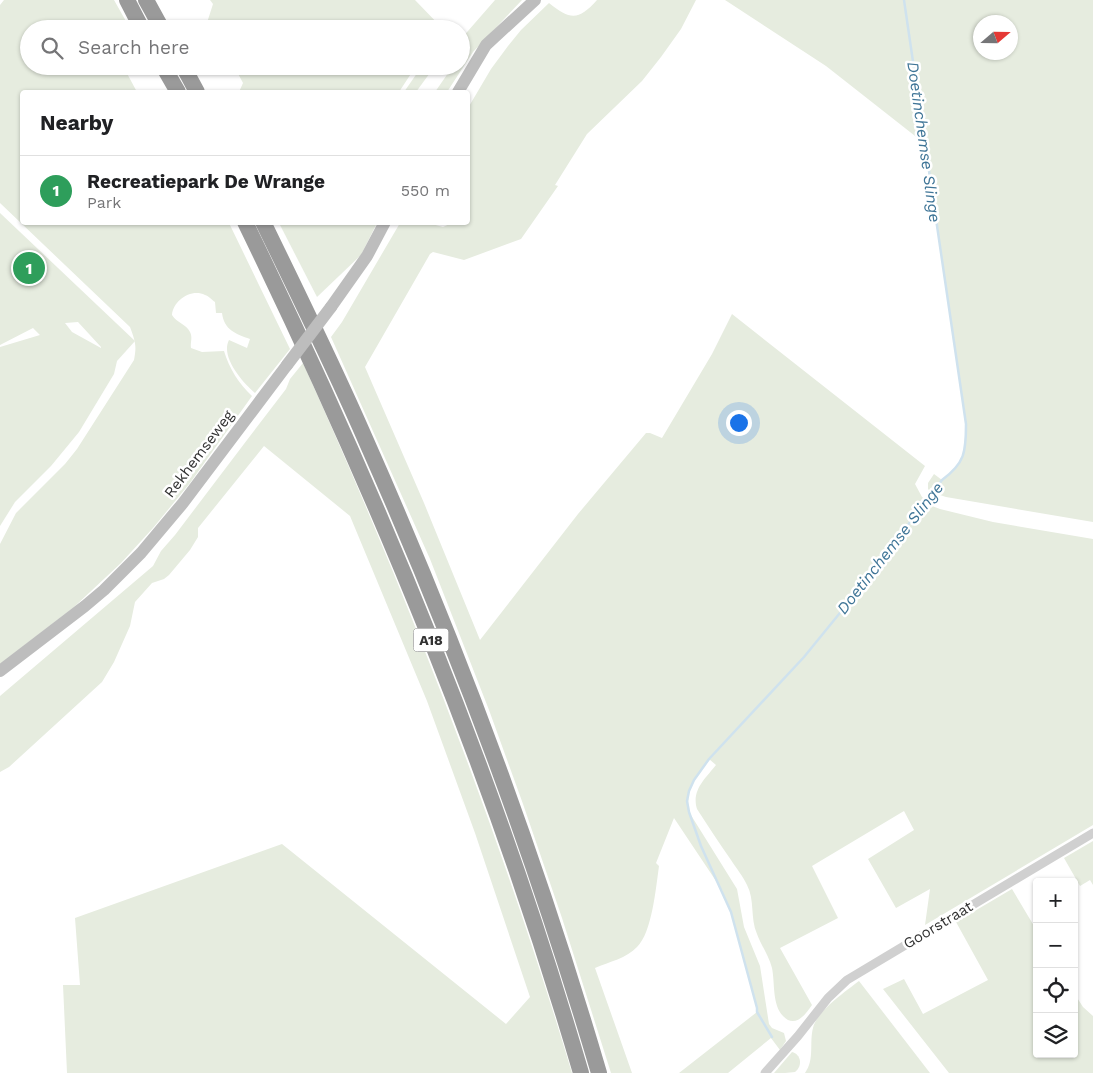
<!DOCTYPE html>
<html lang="en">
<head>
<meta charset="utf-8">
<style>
	:root { --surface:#fff; --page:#f2f2f2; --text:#202124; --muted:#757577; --line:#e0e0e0; --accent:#7c3aed }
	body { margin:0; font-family:"Work Sans",sans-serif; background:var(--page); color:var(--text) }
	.controls { position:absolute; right:15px; bottom:15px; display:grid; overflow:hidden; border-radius:5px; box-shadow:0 1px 4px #0004 }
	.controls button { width:45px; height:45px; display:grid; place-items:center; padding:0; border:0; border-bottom:1px solid var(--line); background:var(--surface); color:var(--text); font:25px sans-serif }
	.compass { position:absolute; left:973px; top:15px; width:45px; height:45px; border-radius:50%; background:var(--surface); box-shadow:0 1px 4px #0004; rotate:70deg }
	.you { position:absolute; left:738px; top:422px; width:18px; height:18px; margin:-12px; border:4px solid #fff; border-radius:50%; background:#1a73e8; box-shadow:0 0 0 8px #1a73e833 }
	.badge { display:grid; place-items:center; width:32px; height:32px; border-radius:50%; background:var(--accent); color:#fff; font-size:16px; font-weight:700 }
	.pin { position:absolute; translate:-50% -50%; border:2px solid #fff; box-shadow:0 1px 5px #0006 }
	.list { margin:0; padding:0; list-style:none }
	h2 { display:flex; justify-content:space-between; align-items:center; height:65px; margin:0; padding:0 20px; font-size:21px }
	h2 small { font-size:16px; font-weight:400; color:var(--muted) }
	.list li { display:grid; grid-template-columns:32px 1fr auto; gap:15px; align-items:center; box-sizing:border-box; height:70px; padding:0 20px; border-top:1px solid var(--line) }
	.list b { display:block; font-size:19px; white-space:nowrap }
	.list p { margin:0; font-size:16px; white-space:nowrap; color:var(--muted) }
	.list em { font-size:16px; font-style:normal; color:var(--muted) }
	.icon { flex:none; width:28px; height:28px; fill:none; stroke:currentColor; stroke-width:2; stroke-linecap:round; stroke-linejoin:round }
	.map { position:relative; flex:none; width:1093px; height:1073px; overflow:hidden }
	.search { position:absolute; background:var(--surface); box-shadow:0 1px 4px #0004; left:20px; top:20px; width:450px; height:55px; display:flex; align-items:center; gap:12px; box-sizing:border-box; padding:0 18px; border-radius:28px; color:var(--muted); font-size:19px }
	.panel { position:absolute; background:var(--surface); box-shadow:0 1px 4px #0004; left:20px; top:90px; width:450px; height:135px; border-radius:5px }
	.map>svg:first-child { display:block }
	.green { fill:#e6ecdf; fill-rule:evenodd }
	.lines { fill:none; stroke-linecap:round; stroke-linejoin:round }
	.stream { stroke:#cfe2ee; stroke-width:2.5 }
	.street { stroke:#d0d0d0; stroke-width:9 }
	.secondary { stroke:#bdbdbd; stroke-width:12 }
	.highway { stroke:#9a9a9a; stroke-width:16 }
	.secondary-bridge { stroke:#bdbdbd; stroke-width:12 }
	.labels { text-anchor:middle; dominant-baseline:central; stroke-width:5; stroke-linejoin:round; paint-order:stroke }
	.shield { fill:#fff; stroke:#707070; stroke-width:1 }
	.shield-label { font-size:14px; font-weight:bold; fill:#333 }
	.street-label { font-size:15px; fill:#333; stroke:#fff }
	.water-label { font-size:16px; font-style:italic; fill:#3f7597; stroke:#fff }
</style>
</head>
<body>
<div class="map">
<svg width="1093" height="1073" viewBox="0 0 1093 1073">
	<rect width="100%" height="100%" fill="#fff"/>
	<g class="green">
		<path d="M 4,0 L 114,0 L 127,23 L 116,29 L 29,29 L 29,66 L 123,66 L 137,92 L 22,92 L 22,222 L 229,223 L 290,349 L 255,393 C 243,383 220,357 229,340 L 247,348 L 250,339 C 236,334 224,330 222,313 L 216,313 L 215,302 C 212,300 209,296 205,295 C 191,288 173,301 172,315 C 177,323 186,324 190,332 C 193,338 190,342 191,348 L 202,352 L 224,351 C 229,368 239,384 252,396 L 190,483 L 153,528 L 121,563 L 74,607 L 0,664 L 0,544 L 16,513 L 65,464 L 77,449 L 134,360 C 137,345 135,341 130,327 L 0,203 L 0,5 Z"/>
		<polygon points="210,0 415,0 443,29 205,29 213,4"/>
		<polygon points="495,0 522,0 473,52 447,92 435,92 453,66 461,66 461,39"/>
		<path d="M 597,0 L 696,0 L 681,29 L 661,57 L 642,81 L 587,134 L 555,185 L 558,186 L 521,239 L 464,260 L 433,252 L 430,254 L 365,367 L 424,503 L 480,640 L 578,514 L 646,433 L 650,433 L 662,438 L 712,354 L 732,314 L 925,466 L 915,484 L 922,497 L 932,506 L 940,509 L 993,522 L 1093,539 L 1093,825 L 925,925 L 930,889 L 896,908 L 868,859 L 914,830 L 904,811 L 812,866 L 838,918 L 780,948 L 812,1005 C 806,1014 795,1029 783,1016 C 772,1005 775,982 772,968 C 769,956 761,945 757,934 C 750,918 755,900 747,885 C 743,876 736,868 731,860 C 719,843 708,826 697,809 C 691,790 706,778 716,765 L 709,759 C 696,777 685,788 689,812 L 737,889 L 744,927 L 760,966 L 769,1024 L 772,1028 L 784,1033 L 786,1041 L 780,1050 L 771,1038 L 728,1073 L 679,1073 L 757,1012 L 757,1008 L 731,912 L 722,890 L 674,818 L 656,863 L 659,866 C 656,887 652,933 637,947 C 627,958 609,962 595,968 L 632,1073 L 611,1073 L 562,918 L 523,804 L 489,710 L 430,559 L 331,337 L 342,322 L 400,223 L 428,223 L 443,227 L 452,223 L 468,222 L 468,108 L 491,69 L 508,46 L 521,30 L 549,3 C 571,21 579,20 597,0 Z"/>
		<path d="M 725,0 L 1093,0 L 1093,522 L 946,497 L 931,492 L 928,489 L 928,483 L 934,474 L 942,480 C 965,464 966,451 966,424 L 924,143 L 826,66 ZM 1010,22 L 1010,52 L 980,52 L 980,22 Z"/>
		<polygon points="234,66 416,66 399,92 239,92 243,83"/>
		<polygon points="422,66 435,66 416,92 404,92"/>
		<path d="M 0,213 L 135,341 L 117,361 L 114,374 L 79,432 L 51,466 L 15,502 L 0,526 L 0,347 L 40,335 L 33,328 L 0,345 ZM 78,322 L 101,347 L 101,348 L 72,332 L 65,323 Z"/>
		<polygon points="308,222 377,223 361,255 317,297 279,223"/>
		<path d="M 303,363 C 407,594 499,830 572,1073 L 67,1073 L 63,985 L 80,985 L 75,918 L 282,844 L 506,1024 L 530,997 L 475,833 L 427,701 L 350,516 L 264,446 L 198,528 L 198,537 L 190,550 L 169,575 L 164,579 L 152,583 L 135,602 L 130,626 L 114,662 L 102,682 L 9,767 L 0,772 L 0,696 L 153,566 L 161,551 L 175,535 L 247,440 L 286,389 L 290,379 Z"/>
		<polygon points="1093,841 1093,885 1090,880 1080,886 1064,858"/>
		<polygon points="1012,889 1037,931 1037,1054 1074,1054 1074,993 1083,1007 1093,1016 1093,1073 949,1073 883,989 904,979 923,1014 988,980 956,922"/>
		<path d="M 859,981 L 930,1073 L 805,1073 C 815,1059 809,1043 813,1028 C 816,1012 846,991 859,981 Z"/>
		<path d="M 792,1052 C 801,1054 803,1066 795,1072 C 790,1073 780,1073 774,1073 Z"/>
	</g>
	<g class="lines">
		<path class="stream" d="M 772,1037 L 757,1012 L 757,1008 L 731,912 L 701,846 L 689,812 L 687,801 L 689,791 L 694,780 L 709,759 L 804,657 L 857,592 L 942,480 C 965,463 966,452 966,424 L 904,0"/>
		<polyline class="street" points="765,1073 798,1036 828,998 847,980 1093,833"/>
		<g class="secondary">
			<polyline points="458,92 486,45 535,0"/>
			<polyline points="331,307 367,256 385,222"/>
			<polyline points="0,671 85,606 104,590 141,553 183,503 287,365"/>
		</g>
		<g class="highway">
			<polyline points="127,0 142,29"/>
			<polyline points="146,0 162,29"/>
			<polyline points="163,66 178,92"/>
			<polyline points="183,66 197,92"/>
			<path d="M 245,222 C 379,498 495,778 581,1073"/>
			<path d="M 263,222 C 299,296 335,369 367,443 C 458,648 536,859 599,1073"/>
		</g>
		<polyline class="secondary-bridge" points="287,365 331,307"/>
	</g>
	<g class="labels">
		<rect class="shield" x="413.5" y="628.5" width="35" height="23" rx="4"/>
		<g class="shield-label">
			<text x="431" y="640">A18</text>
		</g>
		<g class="street-label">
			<text transform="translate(199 454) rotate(-53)">Rekhemseweg</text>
			<text transform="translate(938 925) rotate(-31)">Goorstraat</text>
		</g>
		<g class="water-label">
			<text transform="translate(924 142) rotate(82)">Doetinchemse Slinge</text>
			<text transform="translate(890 548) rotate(-52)">Doetinchemse Slinge</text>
		</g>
	</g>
</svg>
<div class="controls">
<button>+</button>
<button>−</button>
<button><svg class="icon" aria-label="locate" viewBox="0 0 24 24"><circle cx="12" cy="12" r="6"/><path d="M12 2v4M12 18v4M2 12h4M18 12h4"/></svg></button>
<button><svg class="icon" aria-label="layers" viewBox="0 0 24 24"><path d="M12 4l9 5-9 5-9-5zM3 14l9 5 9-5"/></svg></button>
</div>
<svg class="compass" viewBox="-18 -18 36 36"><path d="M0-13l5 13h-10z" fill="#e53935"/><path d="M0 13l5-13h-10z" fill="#757577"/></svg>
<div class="you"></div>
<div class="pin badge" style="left:29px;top:268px;background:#2e9e5b">1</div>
<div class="search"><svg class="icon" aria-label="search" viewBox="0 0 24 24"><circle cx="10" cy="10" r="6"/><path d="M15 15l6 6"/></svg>Search here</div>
<section class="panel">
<h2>Nearby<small></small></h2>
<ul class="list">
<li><span class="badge" style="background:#2e9e5b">1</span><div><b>Recreatiepark De Wrange</b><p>Park</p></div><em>550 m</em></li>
</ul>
</section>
</div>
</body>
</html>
